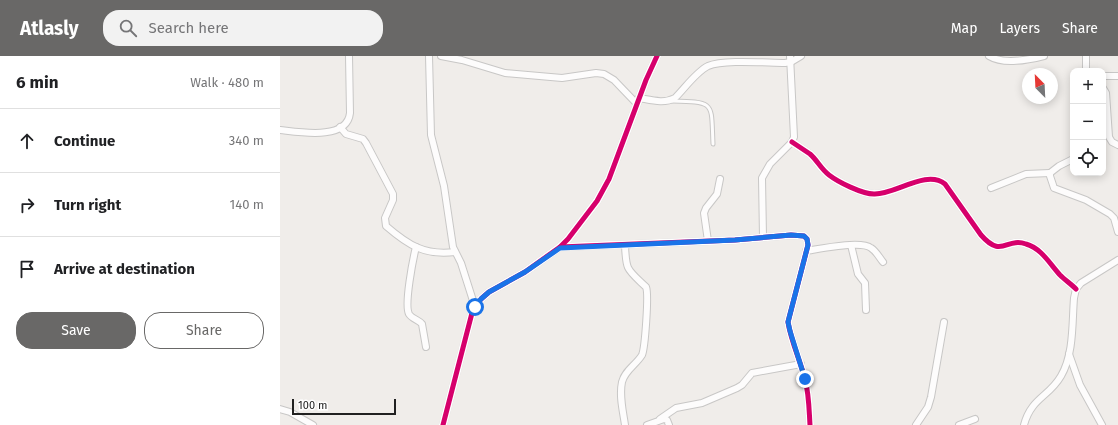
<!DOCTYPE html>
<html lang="en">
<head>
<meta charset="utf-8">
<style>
	:root { --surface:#fff; --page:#f2f2f2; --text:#202124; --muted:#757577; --line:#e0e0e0; --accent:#696867 }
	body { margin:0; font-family:"Fira Sans",sans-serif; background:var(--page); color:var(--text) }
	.controls { position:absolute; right:12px; top:12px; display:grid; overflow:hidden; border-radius:8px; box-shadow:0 2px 10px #0003 }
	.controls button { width:36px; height:36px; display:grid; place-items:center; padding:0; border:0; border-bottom:1px solid var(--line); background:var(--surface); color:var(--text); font:20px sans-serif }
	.compass { position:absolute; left:742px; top:12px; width:36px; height:36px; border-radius:50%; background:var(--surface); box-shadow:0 2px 10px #0003; rotate:336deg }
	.scale { position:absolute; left:12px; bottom:10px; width:104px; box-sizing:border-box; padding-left:4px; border:2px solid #212121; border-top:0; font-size:11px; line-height:14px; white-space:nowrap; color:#212121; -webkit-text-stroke:3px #fff; paint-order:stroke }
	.stop { position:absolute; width:12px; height:12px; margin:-9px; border:3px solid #1a73e8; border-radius:50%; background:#fff }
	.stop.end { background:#1a73e8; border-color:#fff; box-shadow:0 1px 4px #0008 }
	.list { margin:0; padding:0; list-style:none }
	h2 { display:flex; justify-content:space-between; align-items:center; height:52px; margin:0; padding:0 16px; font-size:17px }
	h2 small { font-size:13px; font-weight:400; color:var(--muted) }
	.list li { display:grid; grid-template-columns:26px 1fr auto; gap:12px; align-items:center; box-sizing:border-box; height:64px; padding:0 16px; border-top:1px solid var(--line) }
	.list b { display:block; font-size:15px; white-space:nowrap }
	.list em { font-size:13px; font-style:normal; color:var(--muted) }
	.actions { display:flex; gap:8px; padding:12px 16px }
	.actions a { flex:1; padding:9px 0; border:1px solid var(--accent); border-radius:16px; text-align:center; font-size:14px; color:var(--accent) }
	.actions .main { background:var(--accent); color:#fff }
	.icon { flex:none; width:22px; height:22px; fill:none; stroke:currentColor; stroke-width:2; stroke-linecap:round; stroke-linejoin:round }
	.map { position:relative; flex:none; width:838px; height:369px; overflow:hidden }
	header { display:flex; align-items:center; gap:24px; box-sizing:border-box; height:56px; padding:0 20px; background:var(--accent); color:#fff }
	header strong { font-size:19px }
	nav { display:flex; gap:22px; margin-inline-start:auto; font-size:14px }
	.search { width:280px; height:36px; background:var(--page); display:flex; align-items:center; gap:10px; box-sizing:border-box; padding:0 14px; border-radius:16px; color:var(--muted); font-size:15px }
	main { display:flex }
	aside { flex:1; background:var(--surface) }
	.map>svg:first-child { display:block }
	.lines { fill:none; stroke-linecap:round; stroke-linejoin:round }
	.service-casing { stroke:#c8c7c6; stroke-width:5 }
	.minor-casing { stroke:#c8c7c6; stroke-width:8 }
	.service { stroke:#fdfcfc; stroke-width:3 }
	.minor { stroke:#fdfcfc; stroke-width:6 }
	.cycleway-casing { stroke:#fff; stroke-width:8 }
	.cycleway { stroke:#d6006c; stroke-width:5 }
	.route { stroke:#1a73e8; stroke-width:5 }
</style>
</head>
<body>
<header>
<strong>Atlasly</strong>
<div class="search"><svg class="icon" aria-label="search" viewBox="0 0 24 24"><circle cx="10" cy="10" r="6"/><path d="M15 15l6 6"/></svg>Search here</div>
<nav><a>Map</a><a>Layers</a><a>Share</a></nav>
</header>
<main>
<aside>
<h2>6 min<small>Walk · 480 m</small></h2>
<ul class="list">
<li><svg class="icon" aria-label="ahead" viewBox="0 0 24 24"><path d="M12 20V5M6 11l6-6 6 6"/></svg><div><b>Continue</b></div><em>340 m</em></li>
<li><svg class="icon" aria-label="right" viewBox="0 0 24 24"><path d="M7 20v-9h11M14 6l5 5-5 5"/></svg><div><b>Turn right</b></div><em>140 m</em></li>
<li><svg class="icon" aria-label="arrive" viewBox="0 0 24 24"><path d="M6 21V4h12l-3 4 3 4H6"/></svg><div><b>Arrive at destination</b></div></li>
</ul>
<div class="actions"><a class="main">Save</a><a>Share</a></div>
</aside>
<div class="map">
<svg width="838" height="369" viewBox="0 0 838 369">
	<rect width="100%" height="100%" fill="#f0edea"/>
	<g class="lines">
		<g class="service-casing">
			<path id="service" d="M 392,45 C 436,46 431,46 433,88"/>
		</g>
		<g class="minor-casing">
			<g id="minor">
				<polyline points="149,0 151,79 164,130 173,191 181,207 195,251"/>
				<polyline points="161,0 182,4 225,17 282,22 316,17 324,18 334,24 357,48"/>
				<path d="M 709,0 C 724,9 748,4 764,0"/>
				<polyline points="806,0 806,15"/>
				<polyline points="823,20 838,20"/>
				<polyline points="823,32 826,37 829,81 832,86 838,89"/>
				<path d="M 359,42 C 371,44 384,48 395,42 C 405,32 416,16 428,10 C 444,3 487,7 505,7 L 511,6 L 521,0"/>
				<path d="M 60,71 L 66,78 L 83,83 L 86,87 L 113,138 L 113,144 L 105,162 L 106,170 C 128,189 145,200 175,196"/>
				<path d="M 0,74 C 19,76 67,85 70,57 L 69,0"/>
				<path d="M 512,86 C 518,90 524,94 530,98 C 537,104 541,113 549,119 C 558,126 582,138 594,138 C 615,139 646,113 665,128 L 701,179 C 722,203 726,181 746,188 C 761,192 770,208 780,219 C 785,224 791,228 796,233"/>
				<polyline points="793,103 779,110 770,117 770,120 774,132 806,144 830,158 834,162 838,176"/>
				<polyline points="711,132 746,118 770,117"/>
				<polyline points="483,181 482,122 490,108 512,86 514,81 510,0"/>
				<polyline points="428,185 424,157 426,152 437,138 440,123"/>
				<polyline points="571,189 578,218 585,227 586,254"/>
				<path d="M 136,191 C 133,203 124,249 129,258 C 132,263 139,264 142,268 L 146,291"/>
				<path d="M 280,191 L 455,184 L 511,179 L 524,180 L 527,183 L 528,189 L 508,266 C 511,285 520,304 525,323 C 529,338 529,353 530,369"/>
				<path d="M 526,195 C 539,193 581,184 591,192 C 596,195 599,201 603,206"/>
				<polyline points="789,298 800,329 822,369"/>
				<polyline points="0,353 10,356 33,369"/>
				<polyline points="380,363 396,352 422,347 457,332 462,329 472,317 521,308"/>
				<polyline points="163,369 192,257 201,243 209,236 245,216 280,191 288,183 317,145 329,123 366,24 377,0"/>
				<path d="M 345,369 C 343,355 339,340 342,326 C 345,314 356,309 362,299 C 365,292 369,238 366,231 C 347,213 346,215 345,189"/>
				<polyline points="367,369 384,363 387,364 389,369"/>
				<polyline points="636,369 648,351 651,341 664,266"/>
				<polyline points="679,369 695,363"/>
				<path d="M 744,369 C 751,342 769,341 781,320 C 794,298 792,267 794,242 L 796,233 L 801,227 L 838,204"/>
			</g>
		</g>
		<use href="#service" class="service"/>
		<use href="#minor" class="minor"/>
		<g class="cycleway-casing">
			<g id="cycleway">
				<path d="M 512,86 C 518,90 524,94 530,98 C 537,104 541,113 549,119 C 558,126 582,138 594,138 C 615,139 646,113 665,128 L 701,179 C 722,203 726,181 746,188 C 761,192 770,208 780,219 C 785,224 791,228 796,233"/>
				<path d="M 280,191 L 455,184 L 511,179 L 524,180 L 527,183 L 528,189 L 508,266 C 511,285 520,304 525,323 C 529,338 529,353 530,369"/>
				<polyline points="163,369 192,257 201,243 209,236 245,216 280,191 288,183 317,145 329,123 366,24 377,0"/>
			</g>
		</g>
		<use href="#cycleway" class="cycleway"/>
	</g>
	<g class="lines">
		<polyline class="route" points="195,251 201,243 209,236 245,216 280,192 455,184 511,179 524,180 527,183 528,189 508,266 510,275 525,323"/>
	</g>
</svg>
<div class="controls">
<button>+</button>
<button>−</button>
<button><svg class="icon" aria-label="locate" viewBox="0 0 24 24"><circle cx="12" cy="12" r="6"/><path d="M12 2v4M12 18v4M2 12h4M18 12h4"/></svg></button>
</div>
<svg class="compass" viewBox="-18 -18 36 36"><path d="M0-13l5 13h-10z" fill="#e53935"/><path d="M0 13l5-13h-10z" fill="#757577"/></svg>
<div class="scale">100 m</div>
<div class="stop" style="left:195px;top:251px"></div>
<div class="stop end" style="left:525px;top:323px"></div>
</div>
</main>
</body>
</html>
